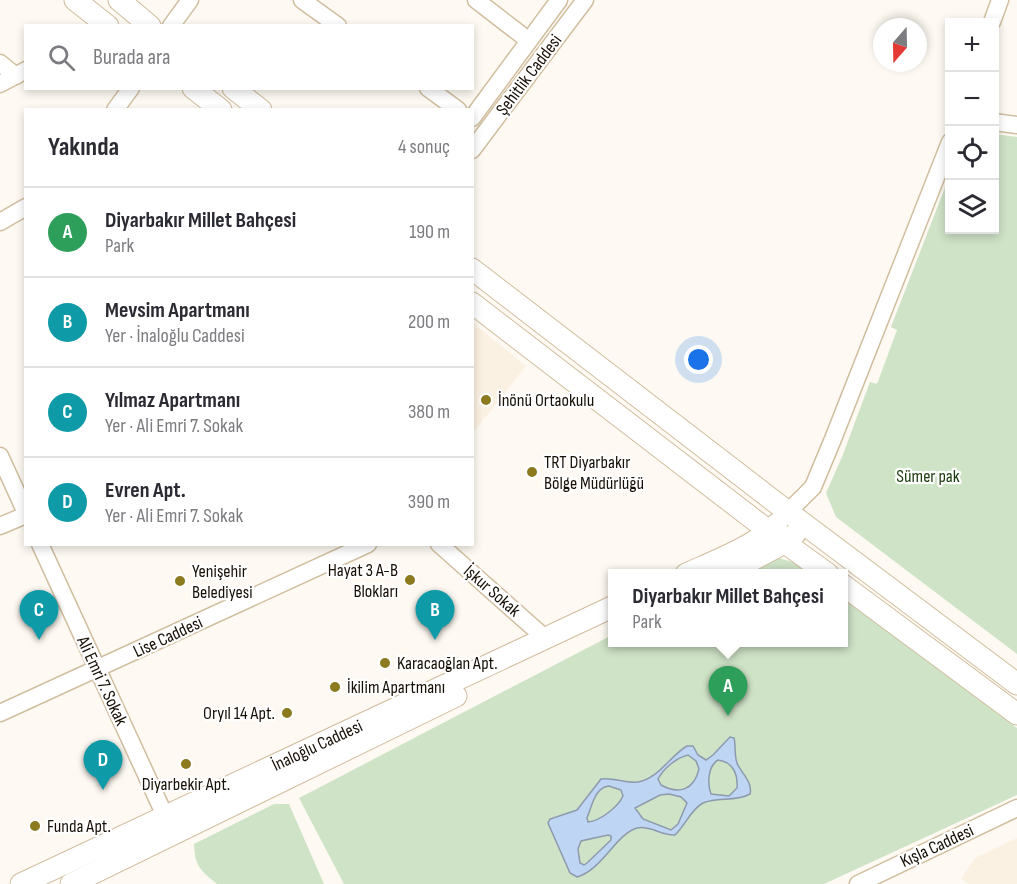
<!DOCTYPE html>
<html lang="tr">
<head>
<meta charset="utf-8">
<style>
	:root { --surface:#fff; --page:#f2f2f3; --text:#2b2b33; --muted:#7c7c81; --line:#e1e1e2; --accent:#0b8043 }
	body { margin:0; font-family:"Sofia Sans Condensed",sans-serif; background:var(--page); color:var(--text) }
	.controls { position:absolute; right:18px; top:18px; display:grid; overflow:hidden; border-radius:0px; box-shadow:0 3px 9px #0003 }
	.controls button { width:54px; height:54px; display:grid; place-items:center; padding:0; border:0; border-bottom:2px solid var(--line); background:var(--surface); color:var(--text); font:30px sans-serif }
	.compass { position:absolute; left:873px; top:18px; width:54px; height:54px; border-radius:50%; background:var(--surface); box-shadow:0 3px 9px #0003; rotate:200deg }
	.you { position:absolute; left:699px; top:360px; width:21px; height:21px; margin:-15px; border:4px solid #fff; border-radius:50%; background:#1a73e8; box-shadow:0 0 0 9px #1a73e833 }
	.badge { display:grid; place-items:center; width:39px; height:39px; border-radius:50%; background:var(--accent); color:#fff; font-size:20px; font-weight:700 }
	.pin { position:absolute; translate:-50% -50px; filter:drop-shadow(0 2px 3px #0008) }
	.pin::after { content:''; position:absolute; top:32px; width:21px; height:18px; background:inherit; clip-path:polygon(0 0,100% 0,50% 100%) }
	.popup { position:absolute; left:608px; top:569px; width:240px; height:78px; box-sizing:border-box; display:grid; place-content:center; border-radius:0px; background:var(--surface); filter:drop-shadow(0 2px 4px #0005); font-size:20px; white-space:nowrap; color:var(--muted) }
	.popup b { font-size:22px; color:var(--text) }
	.popup::after { content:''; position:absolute; left:50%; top:100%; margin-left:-12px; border:12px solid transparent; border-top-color:var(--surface) }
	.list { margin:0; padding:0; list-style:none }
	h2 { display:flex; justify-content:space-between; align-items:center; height:78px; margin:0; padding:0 24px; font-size:26px }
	h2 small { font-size:20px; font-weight:400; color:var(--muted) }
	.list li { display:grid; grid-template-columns:39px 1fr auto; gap:18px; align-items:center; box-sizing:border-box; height:90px; padding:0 24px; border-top:2px solid var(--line) }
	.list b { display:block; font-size:22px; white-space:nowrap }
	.list p { margin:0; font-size:20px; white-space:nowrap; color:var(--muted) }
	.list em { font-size:20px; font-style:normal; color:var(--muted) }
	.icon { flex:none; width:33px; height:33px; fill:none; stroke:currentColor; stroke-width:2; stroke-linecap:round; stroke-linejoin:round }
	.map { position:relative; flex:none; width:1017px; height:884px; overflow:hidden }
	.search { position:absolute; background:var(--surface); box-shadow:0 3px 9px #0003; left:24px; top:24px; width:450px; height:66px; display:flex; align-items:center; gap:15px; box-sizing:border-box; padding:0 21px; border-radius:0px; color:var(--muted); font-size:22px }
	.panel { position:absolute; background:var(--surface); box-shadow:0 3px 9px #0003; left:24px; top:108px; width:450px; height:438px; border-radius:0px }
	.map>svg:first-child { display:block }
	.built { fill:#fbf1e2 }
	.green { fill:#cfe3c7 }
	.water { fill:#bfd5f4; stroke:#8d9aad; stroke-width:1.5; fill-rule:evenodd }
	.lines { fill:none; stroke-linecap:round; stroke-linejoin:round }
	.minor-casing { stroke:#d1be9f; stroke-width:19 }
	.major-casing { stroke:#d1be9f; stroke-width:23 }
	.minor { stroke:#fff; stroke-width:16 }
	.major { stroke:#fff; stroke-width:21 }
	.poi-dot { fill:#8c7a1f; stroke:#fff; stroke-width:2 }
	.labels { text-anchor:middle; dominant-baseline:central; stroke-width:4.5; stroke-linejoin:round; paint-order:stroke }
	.street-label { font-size:18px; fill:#171006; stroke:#fff }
	.poi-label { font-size:18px; fill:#171006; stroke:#fff; text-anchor:start }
	.park-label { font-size:18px; fill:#1a390b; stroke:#fff }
</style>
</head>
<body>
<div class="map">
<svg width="1017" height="884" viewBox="0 0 1017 884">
	<rect width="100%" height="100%" fill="#fefaf3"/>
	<g class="built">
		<polygon points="473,323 526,366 473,433"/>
		<polygon points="1017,838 1017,884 969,884 961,879 975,858"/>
	</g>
	<g class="green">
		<polygon points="995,134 1017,137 1017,654 836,517 826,493 842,457 870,382 877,384 897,330 891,327 949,177 950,230 994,230"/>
		<polygon points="775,557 796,563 810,574 741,574"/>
		<polygon points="844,598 1017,728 1017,795 824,884 344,884 299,798 612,635 612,642 843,642"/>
		<path d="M 274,804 L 289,804 L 324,884 L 217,884 C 200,870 195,866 194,844 Z"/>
	</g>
	<path class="water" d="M 730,737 L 734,738 C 736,746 734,755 737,763 C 741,773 753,782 750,794 C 736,802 718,797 703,803 C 691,809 685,826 675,835 C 662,836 650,825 637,828 C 616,834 602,870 577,877 L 570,873 L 548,823 L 550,819 L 577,810 L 601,779 C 614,777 626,784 638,782 C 658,779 671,755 687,746 L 693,746 L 698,755 L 706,760 L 713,755 ZM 688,755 L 696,761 L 699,769 C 694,790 679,795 661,785 L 658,779 C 664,768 676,758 688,755 ZM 718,760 C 733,762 738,774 737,788 L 729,796 L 711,794 C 707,783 708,766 718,760 ZM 609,786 L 621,790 L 623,796 C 618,807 600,821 588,822 L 587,818 C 592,806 595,787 609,786 ZM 669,794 L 681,797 L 687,803 L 678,824 L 671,830 L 643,819 L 635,808 L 660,795 ZM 608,835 L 611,836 L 611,840 L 587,863 L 584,865 L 580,863 L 578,849 L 581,841 Z"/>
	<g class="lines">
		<g class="minor-casing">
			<g id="minor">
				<polyline points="302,0 338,26"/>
				<polyline points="476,0 528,40"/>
				<polyline points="992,22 1000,0"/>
				<polyline points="171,26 190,0"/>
				<polyline points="0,63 16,76"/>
				<polyline points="0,84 26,70"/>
				<polyline points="428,88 458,110"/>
				<polyline points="115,110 131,88"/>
				<polyline points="472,118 559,0"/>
				<polyline points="994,122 1017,125"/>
				<polyline points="472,150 585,0"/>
				<polyline points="0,222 26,207"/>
				<polyline points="0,456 26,513"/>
				<polyline points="788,512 813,487 833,439 950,142"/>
				<polyline points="0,526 26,515"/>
				<polyline points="40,544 166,818"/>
				<polyline points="439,544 545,638"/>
				<polyline points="0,713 368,544"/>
				<polyline points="858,884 1017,808"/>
			</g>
		</g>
		<g class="major-casing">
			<g id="major">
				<polyline points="75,0 108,26"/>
				<polyline points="119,0 150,26"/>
				<polyline points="193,88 221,110"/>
				<polyline points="233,88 261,110"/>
				<polyline points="472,269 788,512 1017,684"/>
				<polyline points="472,303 770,532 828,574"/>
				<path d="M 686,574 C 715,561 755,546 777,524"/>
				<polyline points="726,574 786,542 795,534"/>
				<polyline points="843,585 1017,714"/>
				<path id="s1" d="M 21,884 L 612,607"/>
				<polyline points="71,884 456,696"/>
			</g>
		</g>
		<use href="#minor" class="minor"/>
		<use href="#major" class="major"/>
	</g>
	<g class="poi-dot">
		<circle cx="486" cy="400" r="6"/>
		<circle cx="532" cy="472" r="6"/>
		<circle cx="410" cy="580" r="6"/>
		<circle cx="180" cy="581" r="6"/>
		<circle cx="385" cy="663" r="6"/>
		<circle cx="335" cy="687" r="6"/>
		<circle cx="287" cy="713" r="6"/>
		<circle cx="186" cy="764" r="6"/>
		<circle cx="35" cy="826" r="6"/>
	</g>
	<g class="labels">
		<g class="street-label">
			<text transform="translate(529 75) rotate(-53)">Şehitlik Caddesi</text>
			<text transform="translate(492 591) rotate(41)">İşkur Sokak</text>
			<text transform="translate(168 637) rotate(-25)">Lise Caddesi</text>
			<text transform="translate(102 681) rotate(65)">Ali Emri 7. Sokak</text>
			<text stroke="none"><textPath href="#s1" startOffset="327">İnaloğlu Caddesi</textPath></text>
			<text transform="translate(937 846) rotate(-25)">Kışla Caddesi</text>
		</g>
		<g class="poi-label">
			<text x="498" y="400">İnönü Ortaokulu</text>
			<text x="544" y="462">TRT Diyarbakır<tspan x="544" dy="21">Bölge Müdürlüğü</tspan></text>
			<text x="398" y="570" text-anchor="end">Hayat 3 A-B<tspan x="398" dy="21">Blokları</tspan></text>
			<text x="192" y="571">Yenişehir<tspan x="192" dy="21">Belediyesi</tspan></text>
			<text x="397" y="663">Karacaoğlan Apt.</text>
			<text x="347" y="687">İkilim Apartmanı</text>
			<text x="275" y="713" text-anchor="end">Oryıl 14 Apt.</text>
			<text x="186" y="784" text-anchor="middle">Diyarbekir Apt.</text>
			<text x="47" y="826">Funda Apt.</text>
		</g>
		<g class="park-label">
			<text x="928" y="476">Sümer pak</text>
		</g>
	</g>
</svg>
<div class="controls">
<button>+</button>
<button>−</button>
<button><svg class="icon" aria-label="locate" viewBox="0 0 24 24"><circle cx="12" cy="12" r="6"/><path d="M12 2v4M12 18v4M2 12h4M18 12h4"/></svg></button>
<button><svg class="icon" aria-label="layers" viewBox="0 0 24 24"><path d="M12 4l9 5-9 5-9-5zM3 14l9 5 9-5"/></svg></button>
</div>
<svg class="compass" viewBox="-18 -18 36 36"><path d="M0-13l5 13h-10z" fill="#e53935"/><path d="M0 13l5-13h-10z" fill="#7c7c81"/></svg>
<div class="you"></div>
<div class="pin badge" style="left:728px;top:716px;background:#2e9e5b">A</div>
<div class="popup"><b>Diyarbakır Millet Bahçesi</b>Park</div>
<div class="pin badge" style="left:435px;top:640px;background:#0f9aa8">B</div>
<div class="pin badge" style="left:39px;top:640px;background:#0f9aa8">C</div>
<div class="pin badge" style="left:103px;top:790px;background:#0f9aa8">D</div>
<div class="search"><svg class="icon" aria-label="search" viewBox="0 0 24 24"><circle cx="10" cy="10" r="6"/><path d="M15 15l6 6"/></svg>Burada ara</div>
<section class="panel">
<h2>Yakında<small>4 sonuç</small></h2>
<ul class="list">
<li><span class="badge" style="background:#2e9e5b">A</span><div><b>Diyarbakır Millet Bahçesi</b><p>Park</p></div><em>190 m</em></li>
<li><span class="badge" style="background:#0f9aa8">B</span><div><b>Mevsim Apartmanı</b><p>Yer · İnaloğlu Caddesi</p></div><em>200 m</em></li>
<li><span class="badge" style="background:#0f9aa8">C</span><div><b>Yılmaz Apartmanı</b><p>Yer · Ali Emri 7. Sokak</p></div><em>380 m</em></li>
<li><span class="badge" style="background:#0f9aa8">D</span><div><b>Evren Apt.</b><p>Yer · Ali Emri 7. Sokak</p></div><em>390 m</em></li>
</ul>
</section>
</div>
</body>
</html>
